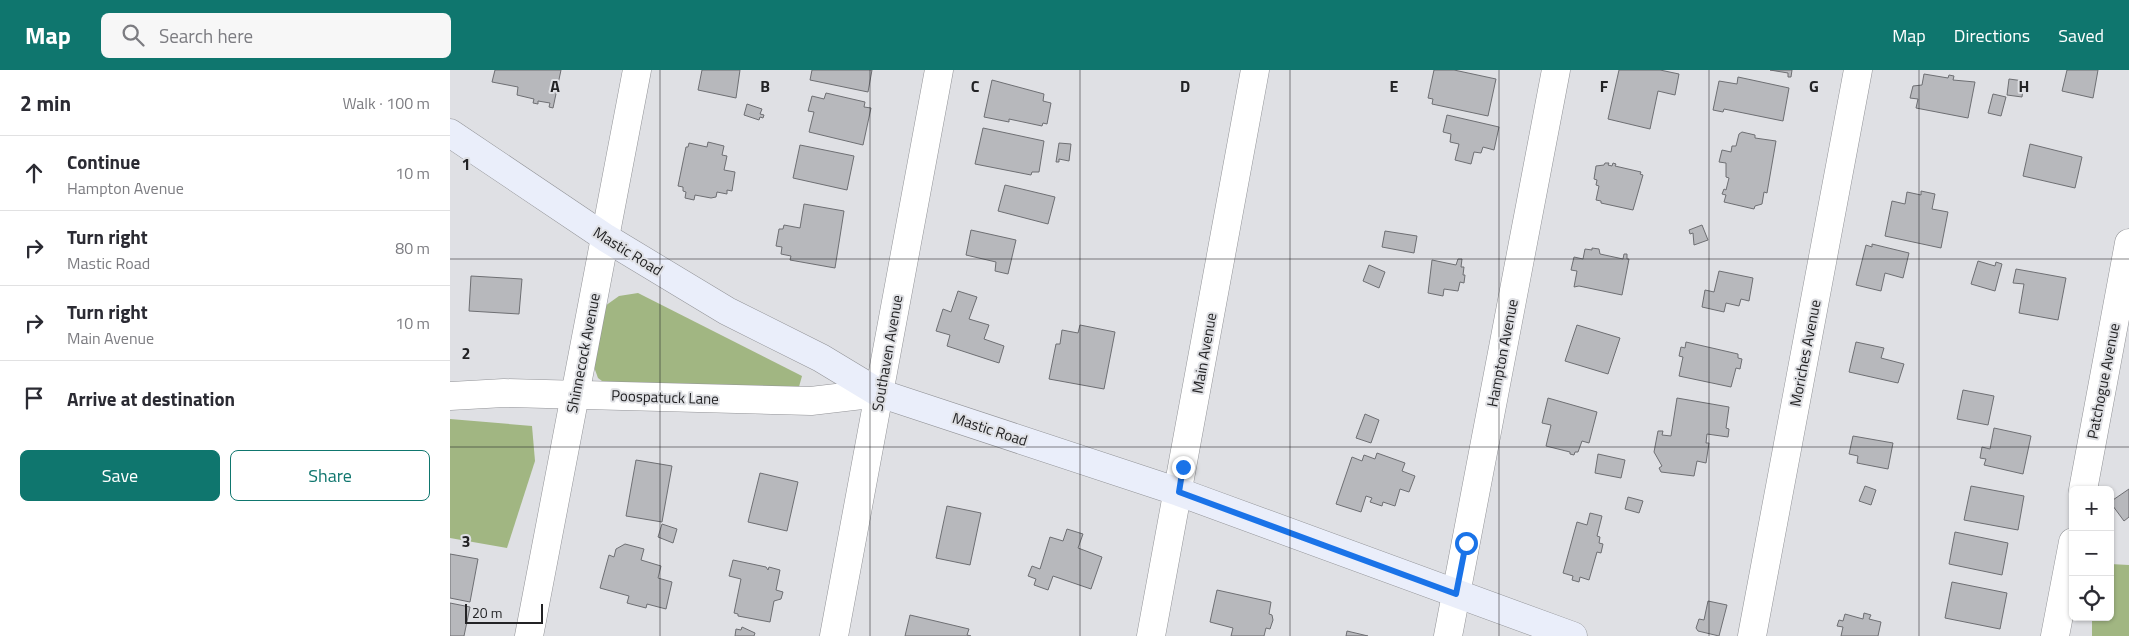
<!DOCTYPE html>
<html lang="en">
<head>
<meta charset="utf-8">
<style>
	:root { --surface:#fff; --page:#f7f7f7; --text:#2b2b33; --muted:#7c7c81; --line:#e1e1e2; --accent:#0f766e }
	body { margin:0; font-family:"Titillium Web",sans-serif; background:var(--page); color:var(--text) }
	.controls { position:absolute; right:15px; bottom:15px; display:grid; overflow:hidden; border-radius:8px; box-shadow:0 1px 4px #0004 }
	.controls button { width:45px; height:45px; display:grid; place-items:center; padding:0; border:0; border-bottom:1px solid var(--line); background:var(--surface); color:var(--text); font:25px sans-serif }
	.scale { position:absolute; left:15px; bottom:12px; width:78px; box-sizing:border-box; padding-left:5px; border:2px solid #232325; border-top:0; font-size:14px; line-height:18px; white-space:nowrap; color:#232325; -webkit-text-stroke:4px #dfe0e4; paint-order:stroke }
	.stop { position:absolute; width:15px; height:15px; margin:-11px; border:4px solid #1a73e8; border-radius:50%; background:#fff }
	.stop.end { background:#1a73e8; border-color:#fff; box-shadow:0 1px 5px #0008 }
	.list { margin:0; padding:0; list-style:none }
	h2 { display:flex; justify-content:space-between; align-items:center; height:65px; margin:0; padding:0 20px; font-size:21px }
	h2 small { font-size:16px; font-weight:400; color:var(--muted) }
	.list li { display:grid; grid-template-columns:32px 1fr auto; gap:15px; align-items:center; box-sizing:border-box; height:75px; padding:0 20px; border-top:1px solid var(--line) }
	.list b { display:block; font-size:19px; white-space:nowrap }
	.list p { margin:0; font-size:16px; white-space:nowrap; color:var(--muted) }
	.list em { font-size:16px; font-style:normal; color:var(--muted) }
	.actions { display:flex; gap:10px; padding:15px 20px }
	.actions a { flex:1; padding:11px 0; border:1px solid var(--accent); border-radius:8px; text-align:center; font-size:18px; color:var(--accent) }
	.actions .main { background:var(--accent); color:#fff }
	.icon { flex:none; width:28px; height:28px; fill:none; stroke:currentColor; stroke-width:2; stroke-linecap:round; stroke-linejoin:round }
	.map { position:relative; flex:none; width:1679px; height:566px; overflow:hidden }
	header { display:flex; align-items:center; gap:30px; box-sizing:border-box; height:70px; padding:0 25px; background:var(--accent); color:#fff }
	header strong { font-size:24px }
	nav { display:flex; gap:28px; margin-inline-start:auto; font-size:18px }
	.search { width:350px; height:45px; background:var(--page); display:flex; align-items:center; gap:12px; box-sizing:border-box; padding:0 18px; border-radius:8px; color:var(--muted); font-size:19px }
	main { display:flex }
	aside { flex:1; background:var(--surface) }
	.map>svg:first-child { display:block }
	.green { fill:#a1b682 }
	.building { fill:#b7b8bc; stroke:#6e6f73 }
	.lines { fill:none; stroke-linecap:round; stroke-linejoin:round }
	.minor-casing { stroke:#929397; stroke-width:29 }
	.tertiary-casing { stroke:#929397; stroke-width:29 }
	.secondary-casing { stroke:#929397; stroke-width:29 }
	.minor { stroke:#fff; stroke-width:28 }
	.tertiary { stroke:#fff; stroke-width:28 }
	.secondary { stroke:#eaeefa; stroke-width:28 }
	.route { stroke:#1a73e8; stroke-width:6 }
	.grid { fill:none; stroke:#232325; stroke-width:1; stroke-opacity:0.55 }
	.labels { text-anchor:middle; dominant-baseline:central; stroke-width:4; stroke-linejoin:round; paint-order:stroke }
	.street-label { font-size:15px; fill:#232325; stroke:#dfe0e4 }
	.grid-label { font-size:16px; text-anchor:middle; font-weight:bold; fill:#232325; stroke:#dfe0e4; stroke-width:4; stroke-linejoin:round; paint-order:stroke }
</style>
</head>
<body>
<header>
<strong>Map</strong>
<div class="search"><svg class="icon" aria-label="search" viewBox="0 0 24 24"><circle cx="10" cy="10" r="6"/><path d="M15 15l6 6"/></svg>Search here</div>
<nav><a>Map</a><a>Directions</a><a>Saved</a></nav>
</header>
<main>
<aside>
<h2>2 min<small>Walk · 100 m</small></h2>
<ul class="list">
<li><svg class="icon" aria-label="ahead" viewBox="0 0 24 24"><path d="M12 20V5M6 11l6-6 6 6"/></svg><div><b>Continue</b><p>Hampton Avenue</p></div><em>10 m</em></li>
<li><svg class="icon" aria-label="right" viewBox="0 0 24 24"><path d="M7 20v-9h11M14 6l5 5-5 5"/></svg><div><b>Turn right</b><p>Mastic Road</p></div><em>80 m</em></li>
<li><svg class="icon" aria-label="right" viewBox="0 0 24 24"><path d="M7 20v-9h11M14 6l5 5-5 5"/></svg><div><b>Turn right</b><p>Main Avenue</p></div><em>10 m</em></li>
<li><svg class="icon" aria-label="arrive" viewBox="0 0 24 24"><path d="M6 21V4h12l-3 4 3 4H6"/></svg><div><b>Arrive at destination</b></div></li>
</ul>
<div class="actions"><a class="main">Save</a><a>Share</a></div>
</aside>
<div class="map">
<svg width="1679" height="566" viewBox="0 0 1679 566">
	<rect width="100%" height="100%" fill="#dfe0e4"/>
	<g class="green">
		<polygon points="188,223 352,306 347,324 160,317 148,308 144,297 155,236 169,226"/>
		<polygon points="0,349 82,356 85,391 57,478 0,468"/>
		<polygon points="1660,494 1679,495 1679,566 1642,566 1642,547 1660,547"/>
	</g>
	<g class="building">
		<polygon points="45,0 111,0 103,38 99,37 100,33 88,31 88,34 83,33 84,29 67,25 68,17 42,12"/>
		<polygon points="252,0 290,0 286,28 248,20"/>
		<polygon points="362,0 422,0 418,22 360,10"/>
		<polygon points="984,0 1004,0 1046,9 1038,46 982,34 983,29 978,28"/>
		<polygon points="1169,0 1210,0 1229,4 1225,25 1208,21 1200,59 1158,49"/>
		<polygon points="1320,0 1342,0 1341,7 1338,7 1338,3"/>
		<polygon points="1617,0 1648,0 1643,28 1612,21"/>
		<polygon points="1474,4 1498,8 1499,5 1504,6 1503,10 1525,12 1518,48 1466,38 1468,29 1460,28 1463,16 1472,15"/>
		<polygon points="1288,7 1339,18 1333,51 1274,39 1273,42 1263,40 1269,11 1287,14"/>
		<polygon points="1559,9 1574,11 1572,27 1557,25"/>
		<polygon points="542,10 594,24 593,31 601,33 597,54 593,53 592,56 559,49 559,52 534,47"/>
		<polygon points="376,23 415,32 414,37 421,38 413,75 359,62 364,42 358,41 362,26 374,29"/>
		<polygon points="1543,24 1556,27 1551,46 1538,43"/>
		<polygon points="297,34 312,39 310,44 314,45 313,48 310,47 309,50 294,45"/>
		<polygon points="997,45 1049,57 1044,80 1033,77 1031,83 1024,82 1021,94 1005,90 1009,74 1000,72 1001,64 993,62"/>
		<polygon points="533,58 594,71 589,102 582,102 581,105 525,94"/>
		<polygon points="1292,62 1305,65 1305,68 1326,71 1317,123 1314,122 1312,134 1305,136 1304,139 1274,132 1276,125 1272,124 1274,119 1276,120 1279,108 1276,107 1276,93 1269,92 1272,80 1281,82 1282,76 1286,76 1289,64"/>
		<polygon points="258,72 274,76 272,85 277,86 274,100 285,102 282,121 277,120 277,124 267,122 266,127 261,128 245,125 244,130 235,128 236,122 233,121 233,117 228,116 236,77 238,77 239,73 257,77"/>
		<polygon points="609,73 621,74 619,91 609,89 609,92 606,92"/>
		<polygon points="1580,74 1632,87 1625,118 1573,106"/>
		<polygon points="350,75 404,86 397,120 343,108"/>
		<polygon points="1155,93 1159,93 1158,95 1162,96 1163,93 1166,94 1165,96 1191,102 1190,104 1193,105 1183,140 1151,133 1151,131 1146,130 1149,116 1146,115 1147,110 1144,109 1146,96 1154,95"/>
		<polygon points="555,115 605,127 598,154 548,141"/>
		<polygon points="1471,121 1485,124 1482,139 1498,142 1491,178 1435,166 1442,131 1455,134 1457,122 1471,125"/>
		<polygon points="354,134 394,141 385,198 340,190 341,186 331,184 332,177 326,176 329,159 333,159 334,155 350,158"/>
		<polygon points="1252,155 1258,170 1244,175 1243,163 1240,164 1239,160"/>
		<polygon points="521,160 566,170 558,204 545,201 546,192 516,185"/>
		<polygon points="935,161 967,166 964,183 932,177"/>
		<polygon points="1422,174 1459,183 1453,208 1435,203 1431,221 1406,215 1416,175 1422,177"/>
		<polygon points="1142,178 1149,179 1150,184 1173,189 1174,184 1177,184 1177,189 1179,189 1172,225 1129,216 1124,217 1127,201 1121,200 1124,187 1133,189 1135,179 1142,180"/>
		<polygon points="1008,189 1012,189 1011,197 1014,197 1013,205 1015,205 1014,213 1010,212 1008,221 994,219 993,226 978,223 982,190 1006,195"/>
		<polygon points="1528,191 1545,196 1546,192 1552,194 1545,221 1521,214"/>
		<polygon points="919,195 935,202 929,218 913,211"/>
		<polygon points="1566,199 1616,208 1608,250 1569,243 1574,214 1563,213"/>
		<polygon points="1269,201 1303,208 1299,231 1291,229 1289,236 1276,233 1274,242 1252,237 1255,220 1264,222"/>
		<polygon points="21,206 72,209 69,244 19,241"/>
		<polygon points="508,221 527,227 519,249 539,255 534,269 554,276 549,293 497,276 500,265 486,261 493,239 501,242"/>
		<polygon points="630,255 665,262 654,319 599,309 606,274 610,274 612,260 628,263"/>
		<polygon points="1127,255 1170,268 1158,304 1115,291"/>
		<polygon points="1236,272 1288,284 1288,288 1292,289 1290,299 1286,298 1281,317 1229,306 1233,287 1229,286 1231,277 1235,278"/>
		<polygon points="1406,272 1434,278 1431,288 1454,294 1448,313 1399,302"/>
		<polygon points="1513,320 1544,326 1538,355 1507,349"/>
		<polygon points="1098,328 1147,342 1139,373 1132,371 1128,382 1125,382 1124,385 1120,384 1120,382 1096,376 1101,355 1092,353"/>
		<polygon points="1227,328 1279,337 1276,358 1279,359 1278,367 1257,364 1256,373 1259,373 1256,393 1247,391 1244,406 1211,402 1209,398 1212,396 1204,382 1208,361 1213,361 1212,365 1221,366"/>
		<polygon points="915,344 929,350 921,373 906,368"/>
		<polygon points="1544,358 1581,366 1573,404 1534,395 1536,389 1530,388 1532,377 1540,379"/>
		<polygon points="1403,366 1443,373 1438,399 1407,393 1408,386 1399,384"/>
		<polygon points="927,383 955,393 952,401 965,406 959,422 950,419 945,436 933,432 932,436 920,432 922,428 916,426 911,442 886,434 902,387 912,391 914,385 925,389"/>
		<polygon points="1148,384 1175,390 1171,408 1145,403"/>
		<polygon points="186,390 222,396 212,452 176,446"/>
		<polygon points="310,403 348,412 337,461 298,452"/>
		<polygon points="1415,416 1426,420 1421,435 1409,431"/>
		<polygon points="1521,416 1574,426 1568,460 1514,450"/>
		<polygon points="1679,419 1679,447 1674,451 1660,432"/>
		<polygon points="1178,427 1193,431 1189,443 1175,439"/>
		<polygon points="497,436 531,443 520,495 486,488"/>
		<polygon points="1140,443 1152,446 1147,466 1150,467 1149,473 1153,474 1151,483 1147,482 1139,510 1130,507 1129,512 1122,510 1123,506 1113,503 1127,452 1137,455"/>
		<polygon points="212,454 227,459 223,473 208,467"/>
		<polygon points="617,459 633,464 628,478 652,487 641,519 603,506 598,520 584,515 586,509 578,506 582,496 590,499 600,467 613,471"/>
		<polygon points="1505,462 1558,473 1552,505 1499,494"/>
		<polygon points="175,474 194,479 191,490 211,496 208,508 222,512 216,539 197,534 196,538 177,533 179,526 150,518 159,485 164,487 166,479"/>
		<polygon points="0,484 28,489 20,532 0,528"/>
		<polygon points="283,490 316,497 318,500 319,497 330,500 326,520 333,522 331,529 324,531 320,552 288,546 288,544 284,543 291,509 279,506"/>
		<polygon points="1502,512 1557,523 1550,559 1495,548"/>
		<polygon points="767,520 821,532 819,544 822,545 823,550 820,559 816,558 814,566 781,566 783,558 760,552"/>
		<polygon points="1258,531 1277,535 1269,566 1248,561 1246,558 1249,549 1254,550"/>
		<polygon points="0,533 20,537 14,566 0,566"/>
		<polygon points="1414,543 1421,545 1419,549 1431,552 1428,566 1391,566 1393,557 1387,556 1389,550 1393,551 1395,544 1413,549"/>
		<polygon points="460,545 519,559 517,565 521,566 455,566"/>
		<polygon points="292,557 305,563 304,566 285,566 286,559 291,560"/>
		<polygon points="897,561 918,566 896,566"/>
	</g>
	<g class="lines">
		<g class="minor-casing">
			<g id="minor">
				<polyline points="0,326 54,323 361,331 429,323"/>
				<polyline points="79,566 187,0"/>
				<polyline points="384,566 489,0"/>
				<polyline points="701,566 805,0"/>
				<polyline points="998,566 1106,0"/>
				<polyline points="1302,566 1408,0"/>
			</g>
		</g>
		<g class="tertiary-casing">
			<g id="tertiary">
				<polyline points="1633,420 1679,173"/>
				<polyline points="1605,566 1623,472"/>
			</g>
		</g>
		<g class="secondary-casing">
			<polyline id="secondary" points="0,63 156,168 277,241 371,288 429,323 729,422 1123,566"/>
		</g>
		<use href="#minor" class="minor"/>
		<use href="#tertiary" class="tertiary"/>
		<use href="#secondary" class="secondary"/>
	</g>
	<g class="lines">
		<polyline class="route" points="733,397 729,422 1006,524 1016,473"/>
	</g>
	<path class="grid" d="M 210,0 L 210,566M 420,0 L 420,566M 630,0 L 630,566M 840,0 L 840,566M 1049,0 L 1049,566M 1259,0 L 1259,566M 1469,0 L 1469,566M 0,189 L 1679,189M 0,377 L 1679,377"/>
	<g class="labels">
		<g class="street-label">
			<text transform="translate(178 181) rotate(32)">Mastic Road</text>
			<text transform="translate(133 283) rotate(-79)">Shinnecock Avenue</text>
			<text transform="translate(437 283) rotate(-80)">Southaven Avenue</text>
			<text transform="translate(754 283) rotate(-80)">Main Avenue</text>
			<text transform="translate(1052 283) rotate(-79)">Hampton Avenue</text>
			<text transform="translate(1355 283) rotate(-79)">Moriches Avenue</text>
			<text transform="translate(1653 311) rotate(-79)">Patchogue Avenue</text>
			<text transform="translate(215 327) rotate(2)">Poospatuck Lane</text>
			<text transform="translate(540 359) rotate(18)">Mastic Road</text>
		</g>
	</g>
	<g class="grid-label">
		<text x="105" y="22">A</text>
		<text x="315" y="22">B</text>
		<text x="525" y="22">C</text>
		<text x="735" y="22">D</text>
		<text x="944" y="22">E</text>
		<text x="1154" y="22">F</text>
		<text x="1364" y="22">G</text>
		<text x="1574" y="22">H</text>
		<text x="16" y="100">1</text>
		<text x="16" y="289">2</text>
		<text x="16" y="477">3</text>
	</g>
</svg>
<div class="controls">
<button>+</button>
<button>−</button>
<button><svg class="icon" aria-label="locate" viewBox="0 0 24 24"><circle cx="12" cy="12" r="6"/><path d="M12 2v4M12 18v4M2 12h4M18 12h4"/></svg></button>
</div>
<div class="scale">20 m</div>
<div class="stop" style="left:1016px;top:473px"></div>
<div class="stop end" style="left:733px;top:397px"></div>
</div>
</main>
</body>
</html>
